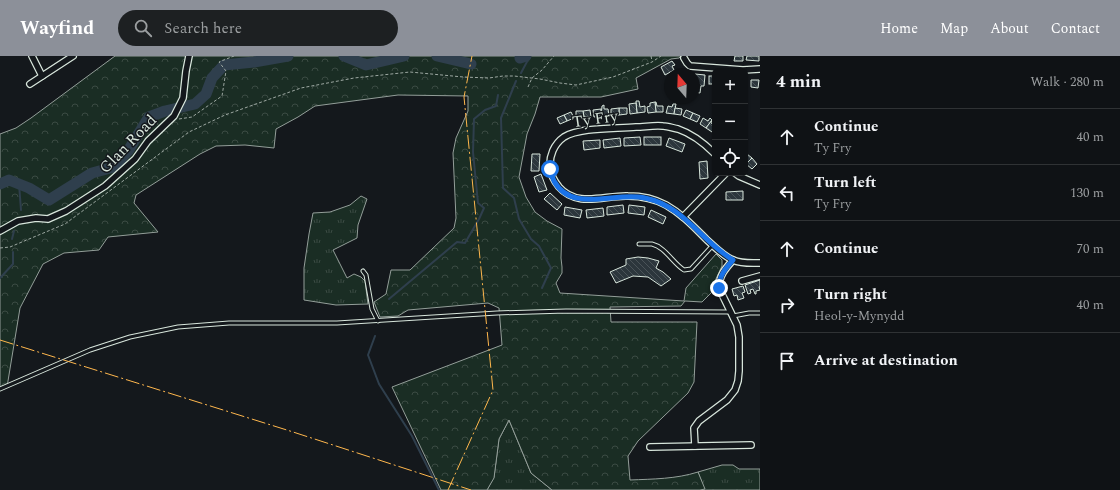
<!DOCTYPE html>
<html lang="en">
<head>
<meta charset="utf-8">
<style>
	:root { --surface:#0f1215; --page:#1d2022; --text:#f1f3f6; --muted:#9b9ea0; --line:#2f3234; --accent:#8c9099 }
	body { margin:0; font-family:Spectral,serif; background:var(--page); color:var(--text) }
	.controls { position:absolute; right:12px; top:12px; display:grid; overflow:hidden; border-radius:6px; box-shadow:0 1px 3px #0004 }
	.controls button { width:36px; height:36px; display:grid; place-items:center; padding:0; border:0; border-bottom:1px solid var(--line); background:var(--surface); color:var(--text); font:20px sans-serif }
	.compass { position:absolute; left:664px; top:12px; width:36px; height:36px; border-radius:50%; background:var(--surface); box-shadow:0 1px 3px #0004; rotate:341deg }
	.stop { position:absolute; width:12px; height:12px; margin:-9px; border:3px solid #1a73e8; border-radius:50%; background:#fff }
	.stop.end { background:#1a73e8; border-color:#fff; box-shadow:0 1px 4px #0008 }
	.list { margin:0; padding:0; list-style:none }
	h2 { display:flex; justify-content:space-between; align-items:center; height:52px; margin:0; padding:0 16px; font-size:17px }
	h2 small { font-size:13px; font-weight:400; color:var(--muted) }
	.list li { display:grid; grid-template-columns:26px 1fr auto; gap:12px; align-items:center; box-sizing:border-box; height:56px; padding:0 16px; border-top:1px solid var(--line) }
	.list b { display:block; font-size:15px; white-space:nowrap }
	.list p { margin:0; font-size:13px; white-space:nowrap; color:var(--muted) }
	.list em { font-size:13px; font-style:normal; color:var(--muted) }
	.icon { flex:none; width:22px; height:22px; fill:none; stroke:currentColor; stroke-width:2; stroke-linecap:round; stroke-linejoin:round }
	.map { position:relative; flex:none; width:760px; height:434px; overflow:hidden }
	header { display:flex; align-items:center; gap:24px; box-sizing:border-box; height:56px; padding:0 20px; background:var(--accent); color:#fff }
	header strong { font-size:19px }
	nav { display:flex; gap:22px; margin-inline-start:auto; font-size:14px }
	.search { width:280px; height:36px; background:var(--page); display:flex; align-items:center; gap:10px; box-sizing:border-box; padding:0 14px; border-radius:22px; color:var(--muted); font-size:15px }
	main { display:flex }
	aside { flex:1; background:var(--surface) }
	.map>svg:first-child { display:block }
	.grass { fill:url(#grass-tufts); stroke:#939e99 }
	.forest { fill:url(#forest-crowns); stroke:#939e99 }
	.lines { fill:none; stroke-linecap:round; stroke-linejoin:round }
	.stream { stroke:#2f3f4d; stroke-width:2 }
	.river { stroke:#2f3f4d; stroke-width:11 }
	.building { fill:url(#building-back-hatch); stroke:#d8e6dc }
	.lane-casing { stroke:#d8e6dc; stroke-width:5 }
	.street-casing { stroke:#d8e6dc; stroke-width:8 }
	.path { stroke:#9da8a2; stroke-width:1; stroke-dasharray:3 2; stroke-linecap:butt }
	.lane { stroke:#14181c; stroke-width:3 }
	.street { stroke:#14181c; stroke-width:5.5 }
	.power { stroke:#ffb74d; stroke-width:1; stroke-dasharray:14 3 2 3; stroke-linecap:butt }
	.route { stroke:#1a73e8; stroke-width:5 }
	.labels { text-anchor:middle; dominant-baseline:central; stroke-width:3; stroke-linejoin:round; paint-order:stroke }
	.street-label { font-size:16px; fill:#d8e6dc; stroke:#14181c }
</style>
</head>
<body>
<header>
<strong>Wayfind</strong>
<div class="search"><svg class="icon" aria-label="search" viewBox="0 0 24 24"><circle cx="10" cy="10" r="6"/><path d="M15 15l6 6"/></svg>Search here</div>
<nav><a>Home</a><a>Map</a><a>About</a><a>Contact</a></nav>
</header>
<main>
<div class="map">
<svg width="760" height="434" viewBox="0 0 760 434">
	<defs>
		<pattern id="grass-tufts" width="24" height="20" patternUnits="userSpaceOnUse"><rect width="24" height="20" fill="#1a2d24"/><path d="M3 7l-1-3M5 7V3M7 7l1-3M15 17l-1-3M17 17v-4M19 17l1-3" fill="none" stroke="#3b4b43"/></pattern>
		<pattern id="forest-crowns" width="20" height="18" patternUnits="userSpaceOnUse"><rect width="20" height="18" fill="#1a2d24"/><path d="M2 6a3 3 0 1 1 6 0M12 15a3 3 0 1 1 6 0" fill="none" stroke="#3b4b43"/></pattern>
		<pattern id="building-back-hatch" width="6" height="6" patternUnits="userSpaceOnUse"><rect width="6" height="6" fill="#2c363c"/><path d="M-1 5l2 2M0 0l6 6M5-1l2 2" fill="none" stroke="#4a5358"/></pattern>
	</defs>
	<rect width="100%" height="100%" fill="#14181c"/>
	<g class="grass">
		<polygon points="361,140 367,143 358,169 357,182 333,194 347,222 354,218 361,221 365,225 368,248 336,249 304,244 304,212 309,178 313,157 330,156 350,149"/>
		<polygon points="509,364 531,417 552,434 487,434 494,421 499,383"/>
		<polygon points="722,409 733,409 739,413 760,413 760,434 700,434 704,433 698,416"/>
	</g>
	<path class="forest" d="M 115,0 L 681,0 L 679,2 L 671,3 L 636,22 L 638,33 L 601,41 L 540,41 L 535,58 L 527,78 L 519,121 L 526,141 L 535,156 L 547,165 L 562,173 L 561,202 L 562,211 L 562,217 L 556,227 L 560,237 L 684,245 L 686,232 L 716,198 L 722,204 L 722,210 L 715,225 L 715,233 L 702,246 L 685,245 L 681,250 L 610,251 L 611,266 L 697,266 L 694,326 L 688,337 L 638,385 L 628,400 L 630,424 C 653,423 676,423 698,416 L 705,433 L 700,434 L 552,434 L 531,417 L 509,364 L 499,383 L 494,422 L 487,434 L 441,434 L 392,331 L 502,289 L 499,252 L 488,247 L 408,254 L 398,260 L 380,261 L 374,246 L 386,238 L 391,214 L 410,214 L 454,172 L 456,162 L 453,97 L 456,82 L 468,55 L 468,40 L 398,39 L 315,50 L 298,61 L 276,73 L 274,92 L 245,89 L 216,90 L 200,98 L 136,139 L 134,147 L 158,176 L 108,181 L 99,194 L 64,197 L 43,208 L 20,252 L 7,331 L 0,333 L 0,78 L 16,72 L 31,62 Z"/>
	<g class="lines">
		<g class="stream">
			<polyline points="521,17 530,0"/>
			<polyline points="516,25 501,62 503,132 514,142 519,163 531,183 539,190 551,212 542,232"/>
			<polyline points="19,128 21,154"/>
			<polyline points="12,183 14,175"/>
			<polyline points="0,222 13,208 13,196"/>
			<polyline points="389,243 457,186 465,187 479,163 484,152 478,147 473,96 474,63 485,54 496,50 498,39"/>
			<polyline points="375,280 368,299 379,328 412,380 439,434"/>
		</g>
		<g class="river">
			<polyline points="344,0 366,9 404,0"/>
			<polyline points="437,0 471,8"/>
			<polyline points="520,2 526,0"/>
			<polyline points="0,128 9,124 29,132 49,144 92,117 114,111 128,95 149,61 165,55 195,48 206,38 212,22 224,9 254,6 288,0"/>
		</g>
	</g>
	<g class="building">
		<polygon points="735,0 743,0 743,5 734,5"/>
		<polygon points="747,0 759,0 759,5 746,4"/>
		<polygon points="672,5 675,9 672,10 674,14 665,19 661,11"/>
		<polygon points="695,18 705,19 704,30 701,30 700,37 694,36"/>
		<rect x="709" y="20" width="6" height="8"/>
		<polygon points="751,24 759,24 758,32 751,31"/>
		<polygon points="636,45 639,45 640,51 645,50 645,56 637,57"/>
		<polygon points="655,46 656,46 657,50 663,50 663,56 656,56"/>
		<polygon points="655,46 656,56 648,57 647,51 650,50 650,47"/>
		<polygon points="636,47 637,57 630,58 629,48"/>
		<polygon points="673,48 676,48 674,58 666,57 668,50 672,51"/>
		<polygon points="604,49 604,53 608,53 609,59 601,60 602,50"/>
		<polygon points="619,52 627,52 627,58 619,59"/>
		<polygon points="619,52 619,59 611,59 611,53"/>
		<polygon points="675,52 682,53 681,59 674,58"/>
		<polygon points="601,53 601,60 594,61 593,54"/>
		<polygon points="590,54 591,61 584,61 583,55"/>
		<polygon points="686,54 693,57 690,63 683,60"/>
		<polygon points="576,55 583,55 584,61 576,62"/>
		<polygon points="571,56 574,62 567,65 564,59"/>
		<polygon points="693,57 700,60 697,66 690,63"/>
		<polygon points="564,59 567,65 560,68 557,62"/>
		<polygon points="703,62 708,65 710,62 712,64 706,72 700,68"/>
		<polygon points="712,64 711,67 715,70 712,76 706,72"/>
		<polygon points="640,81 641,89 624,90 624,82"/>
		<rect x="644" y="81" width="17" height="8"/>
		<polygon points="620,82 621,90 604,92 603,84"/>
		<polygon points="669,82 685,88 682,96 666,90"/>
		<polygon points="600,84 600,92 584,94 583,85"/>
		<polygon points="532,98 540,98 539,115 531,115"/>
		<polygon points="747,98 752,102 746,108 745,107 745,99"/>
		<polygon points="752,102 757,108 752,113 746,108"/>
		<polygon points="707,105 708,122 700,123 699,106"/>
		<polygon points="541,118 547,134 539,136 534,121"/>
		<polygon points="743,135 743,144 726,144 726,136"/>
		<polygon points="550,137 562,148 557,154 544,143"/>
		<polygon points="623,149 624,157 607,159 607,151"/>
		<polygon points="629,149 645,151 644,159 628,157"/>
		<polygon points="565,151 582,154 580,162 564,159"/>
		<polygon points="603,152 604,160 587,162 586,154"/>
		<polygon points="651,154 666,161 663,168 648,161"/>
		<polygon points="638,201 648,202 659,205 656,212 663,216 671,223 661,230 648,221 633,220 616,227 610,216 626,209 626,203"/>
		<polygon points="760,224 760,231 759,231 760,234 756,235 756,238 755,238 753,233 750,234 751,237 748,238 745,229"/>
		<polygon points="743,230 745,236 742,237 744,242 738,244 737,239 734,240 732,233"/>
	</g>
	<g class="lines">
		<g class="lane-casing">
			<g id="lane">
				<path d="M 639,188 C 643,188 648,188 652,188 C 665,191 673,207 684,214 L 691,213 L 713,189"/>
				<polyline points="363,215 366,219 372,253 378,265"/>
				<polyline points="733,260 749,257 760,257"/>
				<polyline points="0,333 90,294 130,281 178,271 229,267 337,267 497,257 566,255 730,256"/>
			</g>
		</g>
		<g class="street-casing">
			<g id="street">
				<polyline points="32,0 42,20"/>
				<polyline points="684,2 687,7 690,10 743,14 760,13"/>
				<polyline points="30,28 73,0"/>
				<path d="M 715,98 C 704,87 693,78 678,73 C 673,72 667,70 663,70 C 654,69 644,71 636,71 C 617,73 580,71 564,81 C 554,88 549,100 550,112 C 551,120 555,126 559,131 C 577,152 605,139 628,140 C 640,140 655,143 666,149 C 682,158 694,171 707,184 C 715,191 723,200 733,204 C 742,208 751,207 760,207"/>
				<polyline points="735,117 739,120 760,129"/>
				<polyline points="683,161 726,117"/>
				<polyline points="0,175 18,165 36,162 48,163 66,155 105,130 135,103 148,85 174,60 183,42 186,15 189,0"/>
				<polyline points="742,225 760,220"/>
				<path d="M 695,390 L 694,372 L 699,365 L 727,344 L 735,334 L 738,325 L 739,315 L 739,281 L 737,269 L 719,232 C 719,220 725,213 733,204"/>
				<polyline points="650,391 751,389"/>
			</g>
		</g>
		<g class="path">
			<polyline points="651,0 652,5"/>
			<polyline points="528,31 532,22 542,14 554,0"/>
			<polyline points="179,63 192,61 222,40 226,15 219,6 234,0"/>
			<polyline points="0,192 10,191 65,168 189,76 225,59 301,32 354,22 410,16 463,21 489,22 503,20 514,20 540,23 560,27 576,29 613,21 652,6 661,0"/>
		</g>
		<use href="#lane" class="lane"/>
		<use href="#street" class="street"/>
		<g class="power">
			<polyline points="0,284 290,375 471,434"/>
			<polyline points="448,434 493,334 464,41 472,0"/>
		</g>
	</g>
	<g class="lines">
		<path class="route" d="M 550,113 C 552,117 552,121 554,125 C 572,158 616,135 645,142 C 684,150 701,185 733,204 C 725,213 719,220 719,232"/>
	</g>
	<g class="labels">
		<g class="street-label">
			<text transform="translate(595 63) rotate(-8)">Ty Fry</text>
			<text transform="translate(128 88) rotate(-46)">Glan Road</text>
		</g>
	</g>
</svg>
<div class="controls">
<button>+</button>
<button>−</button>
<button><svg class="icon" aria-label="locate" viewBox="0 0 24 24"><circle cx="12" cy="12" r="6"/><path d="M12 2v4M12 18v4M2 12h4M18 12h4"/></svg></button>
</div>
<svg class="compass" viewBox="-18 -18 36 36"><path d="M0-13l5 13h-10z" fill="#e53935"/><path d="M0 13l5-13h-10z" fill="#9b9ea0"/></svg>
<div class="stop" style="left:550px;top:113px"></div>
<div class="stop end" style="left:719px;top:232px"></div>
</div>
<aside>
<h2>4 min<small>Walk · 280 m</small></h2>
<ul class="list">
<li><svg class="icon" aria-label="ahead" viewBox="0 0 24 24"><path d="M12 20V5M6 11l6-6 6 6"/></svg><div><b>Continue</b><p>Ty Fry</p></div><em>40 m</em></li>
<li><svg class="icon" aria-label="left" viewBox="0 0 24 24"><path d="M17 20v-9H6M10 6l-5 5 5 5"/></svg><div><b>Turn left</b><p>Ty Fry</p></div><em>130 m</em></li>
<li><svg class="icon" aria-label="ahead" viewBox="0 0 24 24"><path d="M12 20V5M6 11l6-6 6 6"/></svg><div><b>Continue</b></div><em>70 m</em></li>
<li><svg class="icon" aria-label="right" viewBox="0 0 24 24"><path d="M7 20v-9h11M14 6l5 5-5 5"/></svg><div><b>Turn right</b><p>Heol-y-Mynydd</p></div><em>40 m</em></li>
<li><svg class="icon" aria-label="arrive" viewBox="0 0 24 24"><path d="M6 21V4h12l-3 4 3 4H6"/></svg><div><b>Arrive at destination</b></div></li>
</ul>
</aside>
</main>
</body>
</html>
